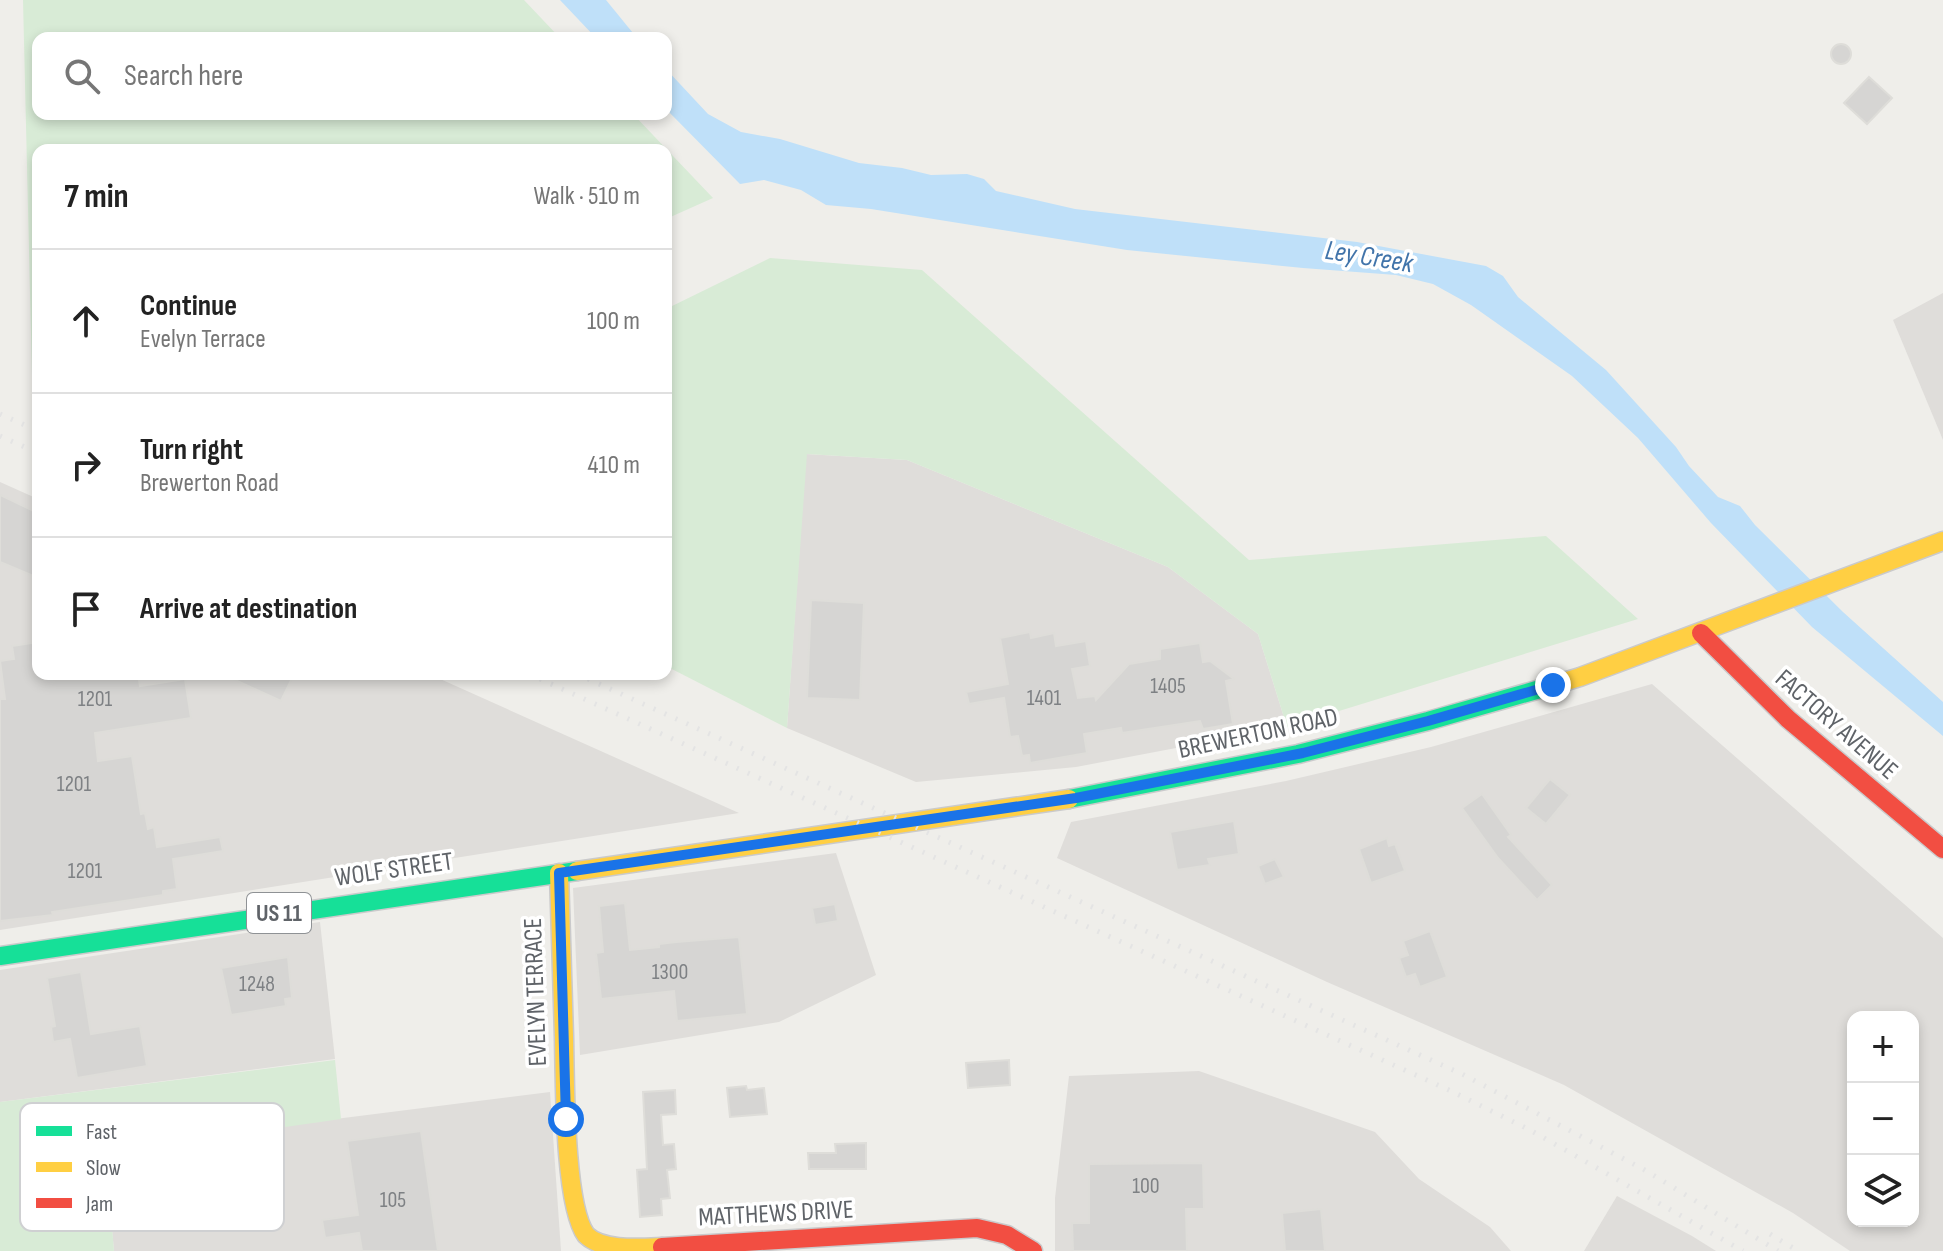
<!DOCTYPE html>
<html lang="en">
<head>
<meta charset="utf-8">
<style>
	:root { --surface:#fff; --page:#f6f6f6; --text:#222; --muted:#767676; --line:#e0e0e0 }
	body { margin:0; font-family:"Sofia Sans Condensed",sans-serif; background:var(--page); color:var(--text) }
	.controls { position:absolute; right:24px; bottom:24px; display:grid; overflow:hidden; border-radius:16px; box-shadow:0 4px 12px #0003 }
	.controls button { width:72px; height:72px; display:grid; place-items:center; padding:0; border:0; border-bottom:2px solid var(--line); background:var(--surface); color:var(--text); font:40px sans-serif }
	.stop { position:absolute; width:24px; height:24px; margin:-18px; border:6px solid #1a73e8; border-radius:50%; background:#fff }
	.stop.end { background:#1a73e8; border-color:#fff; box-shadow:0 2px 8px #0008 }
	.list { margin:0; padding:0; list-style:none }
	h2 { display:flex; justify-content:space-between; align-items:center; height:104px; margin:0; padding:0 32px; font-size:34px }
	h2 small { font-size:26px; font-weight:400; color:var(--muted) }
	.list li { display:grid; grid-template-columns:52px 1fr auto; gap:24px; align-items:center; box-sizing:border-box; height:144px; padding:0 32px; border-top:2px solid var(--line) }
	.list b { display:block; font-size:30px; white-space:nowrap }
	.list p { margin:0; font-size:26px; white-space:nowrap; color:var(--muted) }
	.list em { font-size:26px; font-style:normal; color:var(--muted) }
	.icon { flex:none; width:44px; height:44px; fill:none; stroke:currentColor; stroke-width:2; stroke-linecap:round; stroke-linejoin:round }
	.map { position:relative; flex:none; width:1943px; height:1251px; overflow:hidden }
	.search { position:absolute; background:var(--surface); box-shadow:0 4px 12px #0003; left:32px; top:32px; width:640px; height:88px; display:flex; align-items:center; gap:20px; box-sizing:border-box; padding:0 28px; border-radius:16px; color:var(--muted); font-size:30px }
	.panel { position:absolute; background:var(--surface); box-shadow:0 4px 12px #0003; left:32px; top:144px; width:640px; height:536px; border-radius:16px }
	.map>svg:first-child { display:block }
	.industrial { fill:#dfddda; fill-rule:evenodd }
	.green { fill:#d8ebd6 }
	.water { fill:#bfe0f9 }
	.building { fill:#d6d5d3; stroke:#deddd9; stroke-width:2 }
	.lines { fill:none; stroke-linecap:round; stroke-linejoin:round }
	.fast-casing { stroke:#cacacb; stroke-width:21 }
	.slow-casing { stroke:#cacacb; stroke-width:21 }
	.jam-casing { stroke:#cacacb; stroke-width:21 }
	.fast { stroke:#16e098; stroke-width:18 }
	.slow { stroke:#ffcf43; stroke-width:18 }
	.jam { stroke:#f24e42; stroke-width:18 }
	.rail { stroke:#e4e4e4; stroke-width:5; stroke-dasharray:2 10; stroke-linecap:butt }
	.route { stroke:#1a73e8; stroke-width:10 }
	.labels { text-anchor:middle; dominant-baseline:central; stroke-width:7; stroke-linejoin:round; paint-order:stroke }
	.number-label { font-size:22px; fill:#7e8184 }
	.shield { fill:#fff; stroke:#8f9295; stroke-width:2 }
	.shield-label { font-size:24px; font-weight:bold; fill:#5f6368 }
	.street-label { font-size:26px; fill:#5f6368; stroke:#fff }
	.water-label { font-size:28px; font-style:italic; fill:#4174aa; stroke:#fff }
	.key { fill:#fff; stroke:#cfd0d2; stroke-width:2 }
	.key-label { font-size:22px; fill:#5f6368 }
</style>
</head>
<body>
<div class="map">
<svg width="1943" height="1251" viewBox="0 0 1943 1251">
	<rect width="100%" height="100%" fill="#efeeea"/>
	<g class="industrial">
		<polygon points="1943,293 1943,440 1893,320"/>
		<polygon points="806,454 907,460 1168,567 1258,634 1287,727 1076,767 916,782 787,728"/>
		<polygon points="0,482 38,499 38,674 429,674 739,813 0,930"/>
		<path d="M 1652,684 L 1943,938 L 1943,1251 L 1850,1251 L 1793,1213 L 1564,1085 L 1327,982 L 1057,858 L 1071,822 L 1286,781 L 1431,747 ZM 1853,1017 L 1913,1017 L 1913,1221 L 1853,1221 Z"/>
		<polygon points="836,853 876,975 779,1022 580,1055 573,888"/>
		<polygon points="320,922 335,1059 0,1102 0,970"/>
		<polygon points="1199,1071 1375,1132 1419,1179 1490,1227 1511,1251 1055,1251 1055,1198 1069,1076"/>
		<polygon points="550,1092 561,1251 114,1251 105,1152 256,1129"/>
		<polygon points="1617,1196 1692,1236 1716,1251 1584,1251"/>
	</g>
	<g class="green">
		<polygon points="23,0 524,0 560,38 38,38 38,114 633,114 713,198 666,219 666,150 38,150 38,378 32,376"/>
		<polygon points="770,258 922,270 1249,560 1546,536 1638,619 1287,727 1258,634 1168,567 907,460 807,454 787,728 666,666 666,309"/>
		<polygon points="335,1060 341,1119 106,1153 114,1251 0,1251 0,1102"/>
	</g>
	<g class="water">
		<polygon points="560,0 606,0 637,38 596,38"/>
		<polygon points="666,69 708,114 741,132 780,139 859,163 902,168 931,175 967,174 984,179 996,191 1075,209 1357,242 1486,266 1503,276 1518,297 1606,370 1676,447 1689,466 1718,497 1740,506 1755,525 1843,612 1943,702 1943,736 1812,627 1711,523 1638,438 1572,376 1471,305 1433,284 1396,275 1303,268 1127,250 871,209 826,205 801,190 764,180 740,184 666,109"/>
	</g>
	<g class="building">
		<circle cx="1841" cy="54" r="10"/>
		<polygon points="1869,77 1892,98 1867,124 1844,103"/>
		<polygon points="0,495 38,513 38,578 0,562"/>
		<polygon points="811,600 864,603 860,700 807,698"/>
		<polygon points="1030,632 1031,638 1054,633 1056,646 1086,641 1090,666 1072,669 1078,698 1095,696 1096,700 1129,664 1160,659 1160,649 1200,643 1203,662 1210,661 1234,679 1226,681 1233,724 1203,729 1200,721 1122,733 1121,728 1084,734 1087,753 1030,763 1029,755 1022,756 1018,736 1010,737 1004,698 969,704 966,692 1008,684 1000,638"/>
		<polygon points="38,642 38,674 138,674 140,686 185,679 191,718 95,733 98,761 132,756 141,814 145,813 148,829 154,827 157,847 220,837 223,851 173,859 177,889 163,891 163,895 52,912 53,915 0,921 0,699 5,699 0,661 14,659 12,646"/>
		<polygon points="222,674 294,674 281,701"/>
		<polygon points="1550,779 1570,795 1546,824 1526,808"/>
		<polygon points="1482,794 1511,835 1508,837 1552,885 1537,900 1498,858 1462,808"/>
		<polygon points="1234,821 1239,854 1208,859 1210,865 1177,870 1170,832"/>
		<polygon points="1387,838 1389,846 1395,844 1405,871 1371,883 1359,849"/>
		<polygon points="1275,859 1284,877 1265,884 1258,866"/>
		<polygon points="625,903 630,950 659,947 659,944 676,942 739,937 747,1014 677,1021 674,991 601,999 596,953 603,952 599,906"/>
		<polygon points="835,904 838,921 815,925 812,908"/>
		<polygon points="1430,931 1447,977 1420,987 1415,974 1406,977 1399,958 1408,955 1403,941"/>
		<polygon points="288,957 292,998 285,999 286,1006 231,1015 221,968"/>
		<polygon points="81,972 91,1034 140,1026 147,1066 77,1078 70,1039 53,1042 51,1027 55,1026 47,978"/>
		<polygon points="1009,1060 1010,1085 968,1088 966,1063"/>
		<polygon points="746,1086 747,1090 764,1088 767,1114 730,1117 727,1088"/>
		<polygon points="675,1090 676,1114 661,1115 663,1145 674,1144 676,1169 667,1170 670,1198 661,1199 662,1215 640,1217 637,1170 647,1169 643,1092"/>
		<polygon points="421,1131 438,1251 362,1251 359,1233 325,1238 322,1220 358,1215 347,1141"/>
		<polygon points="866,1143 866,1169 809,1169 808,1153 836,1153 835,1144"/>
		<polygon points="1203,1163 1204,1209 1186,1209 1187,1251 1073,1251 1072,1223 1089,1223 1089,1164"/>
		<polygon points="1321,1209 1325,1251 1285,1251 1282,1213"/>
	</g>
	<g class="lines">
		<g class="fast-casing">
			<g id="fast">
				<polyline points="1069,799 1298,754 1428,721 1547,687"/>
				<polyline points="0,956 577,871"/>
			</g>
		</g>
		<g class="slow-casing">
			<g id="slow">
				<polyline points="1547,687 1580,677 1943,541"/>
				<polyline points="577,871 1069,799"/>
				<path d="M 559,873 C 561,928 562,983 564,1037 C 565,1079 564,1205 586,1235 C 602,1251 639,1248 662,1247"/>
			</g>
		</g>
		<g class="jam-casing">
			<g id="jam">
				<polyline points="1701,633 1788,719 1943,849"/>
				<polyline points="662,1247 977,1228 1007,1235 1033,1251"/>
			</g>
		</g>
		<use href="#fast" class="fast"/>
		<use href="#slow" class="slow"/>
		<use href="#jam" class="jam"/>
		<g class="rail">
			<polyline points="0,414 38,431"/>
			<polyline points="0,436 38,453"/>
			<polyline points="529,674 1451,1091 1530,1130 1743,1251"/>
			<polyline points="577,674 1462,1074 1643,1169 1778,1251"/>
			<polyline points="1770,1234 1798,1251"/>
		</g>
	</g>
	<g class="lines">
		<polyline class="route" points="566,1119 559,873 1076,798 1303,753 1428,721 1553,685"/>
	</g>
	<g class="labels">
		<g class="number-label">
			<text x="1168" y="686">1405</text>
			<text x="1044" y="698">1401</text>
			<text x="95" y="699">1201</text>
			<text x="74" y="784">1201</text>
			<text x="85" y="871">1201</text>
			<text x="670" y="972">1300</text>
			<text x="257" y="984">1248</text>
			<text x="1146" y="1186">100</text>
			<text x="393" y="1200">105</text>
		</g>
		<rect class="shield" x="247" y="893" width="64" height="40" rx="6"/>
		<g class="shield-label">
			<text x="279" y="913">US 11</text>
		</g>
		<g class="street-label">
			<text transform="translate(1836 725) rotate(41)">FACTORY AVENUE</text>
			<text transform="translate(1258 734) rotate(-12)">BREWERTON ROAD</text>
			<text transform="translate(394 870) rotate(-8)">WOLF STREET</text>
			<text transform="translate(536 992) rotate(-92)">EVELYN TERRACE</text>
			<text transform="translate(776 1214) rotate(-3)">MATTHEWS DRIVE</text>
		</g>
		<g class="water-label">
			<text transform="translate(1369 257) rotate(9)">Ley Creek</text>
		</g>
	</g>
	<rect x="20" y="1103" width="264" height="128" rx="12" class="key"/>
	<rect x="36" y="1126" width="36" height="10" fill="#16e098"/>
	<rect x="36" y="1162" width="36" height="10" fill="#ffcf43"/>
	<rect x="36" y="1198" width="36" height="10" fill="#f24e42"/>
	<g class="key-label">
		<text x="86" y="1139">Fast</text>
		<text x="86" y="1175">Slow</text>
		<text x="86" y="1211">Jam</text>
	</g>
</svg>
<div class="controls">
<button>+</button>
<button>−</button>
<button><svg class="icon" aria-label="layers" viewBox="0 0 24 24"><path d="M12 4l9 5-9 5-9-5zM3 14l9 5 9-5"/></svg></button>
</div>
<div class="stop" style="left:566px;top:1119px"></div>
<div class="stop end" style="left:1553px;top:685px"></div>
<div class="search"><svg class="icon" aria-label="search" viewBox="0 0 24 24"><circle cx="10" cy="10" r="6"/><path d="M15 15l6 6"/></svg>Search here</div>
<section class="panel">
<h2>7 min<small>Walk · 510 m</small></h2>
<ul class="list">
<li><svg class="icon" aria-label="ahead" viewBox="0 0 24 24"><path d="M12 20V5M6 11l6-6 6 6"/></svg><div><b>Continue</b><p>Evelyn Terrace</p></div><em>100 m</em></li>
<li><svg class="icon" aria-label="right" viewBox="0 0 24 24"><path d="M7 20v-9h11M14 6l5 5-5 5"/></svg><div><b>Turn right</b><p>Brewerton Road</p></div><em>410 m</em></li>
<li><svg class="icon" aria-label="arrive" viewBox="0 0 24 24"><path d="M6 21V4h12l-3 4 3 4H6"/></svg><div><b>Arrive at destination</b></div></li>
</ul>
</section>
</div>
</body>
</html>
